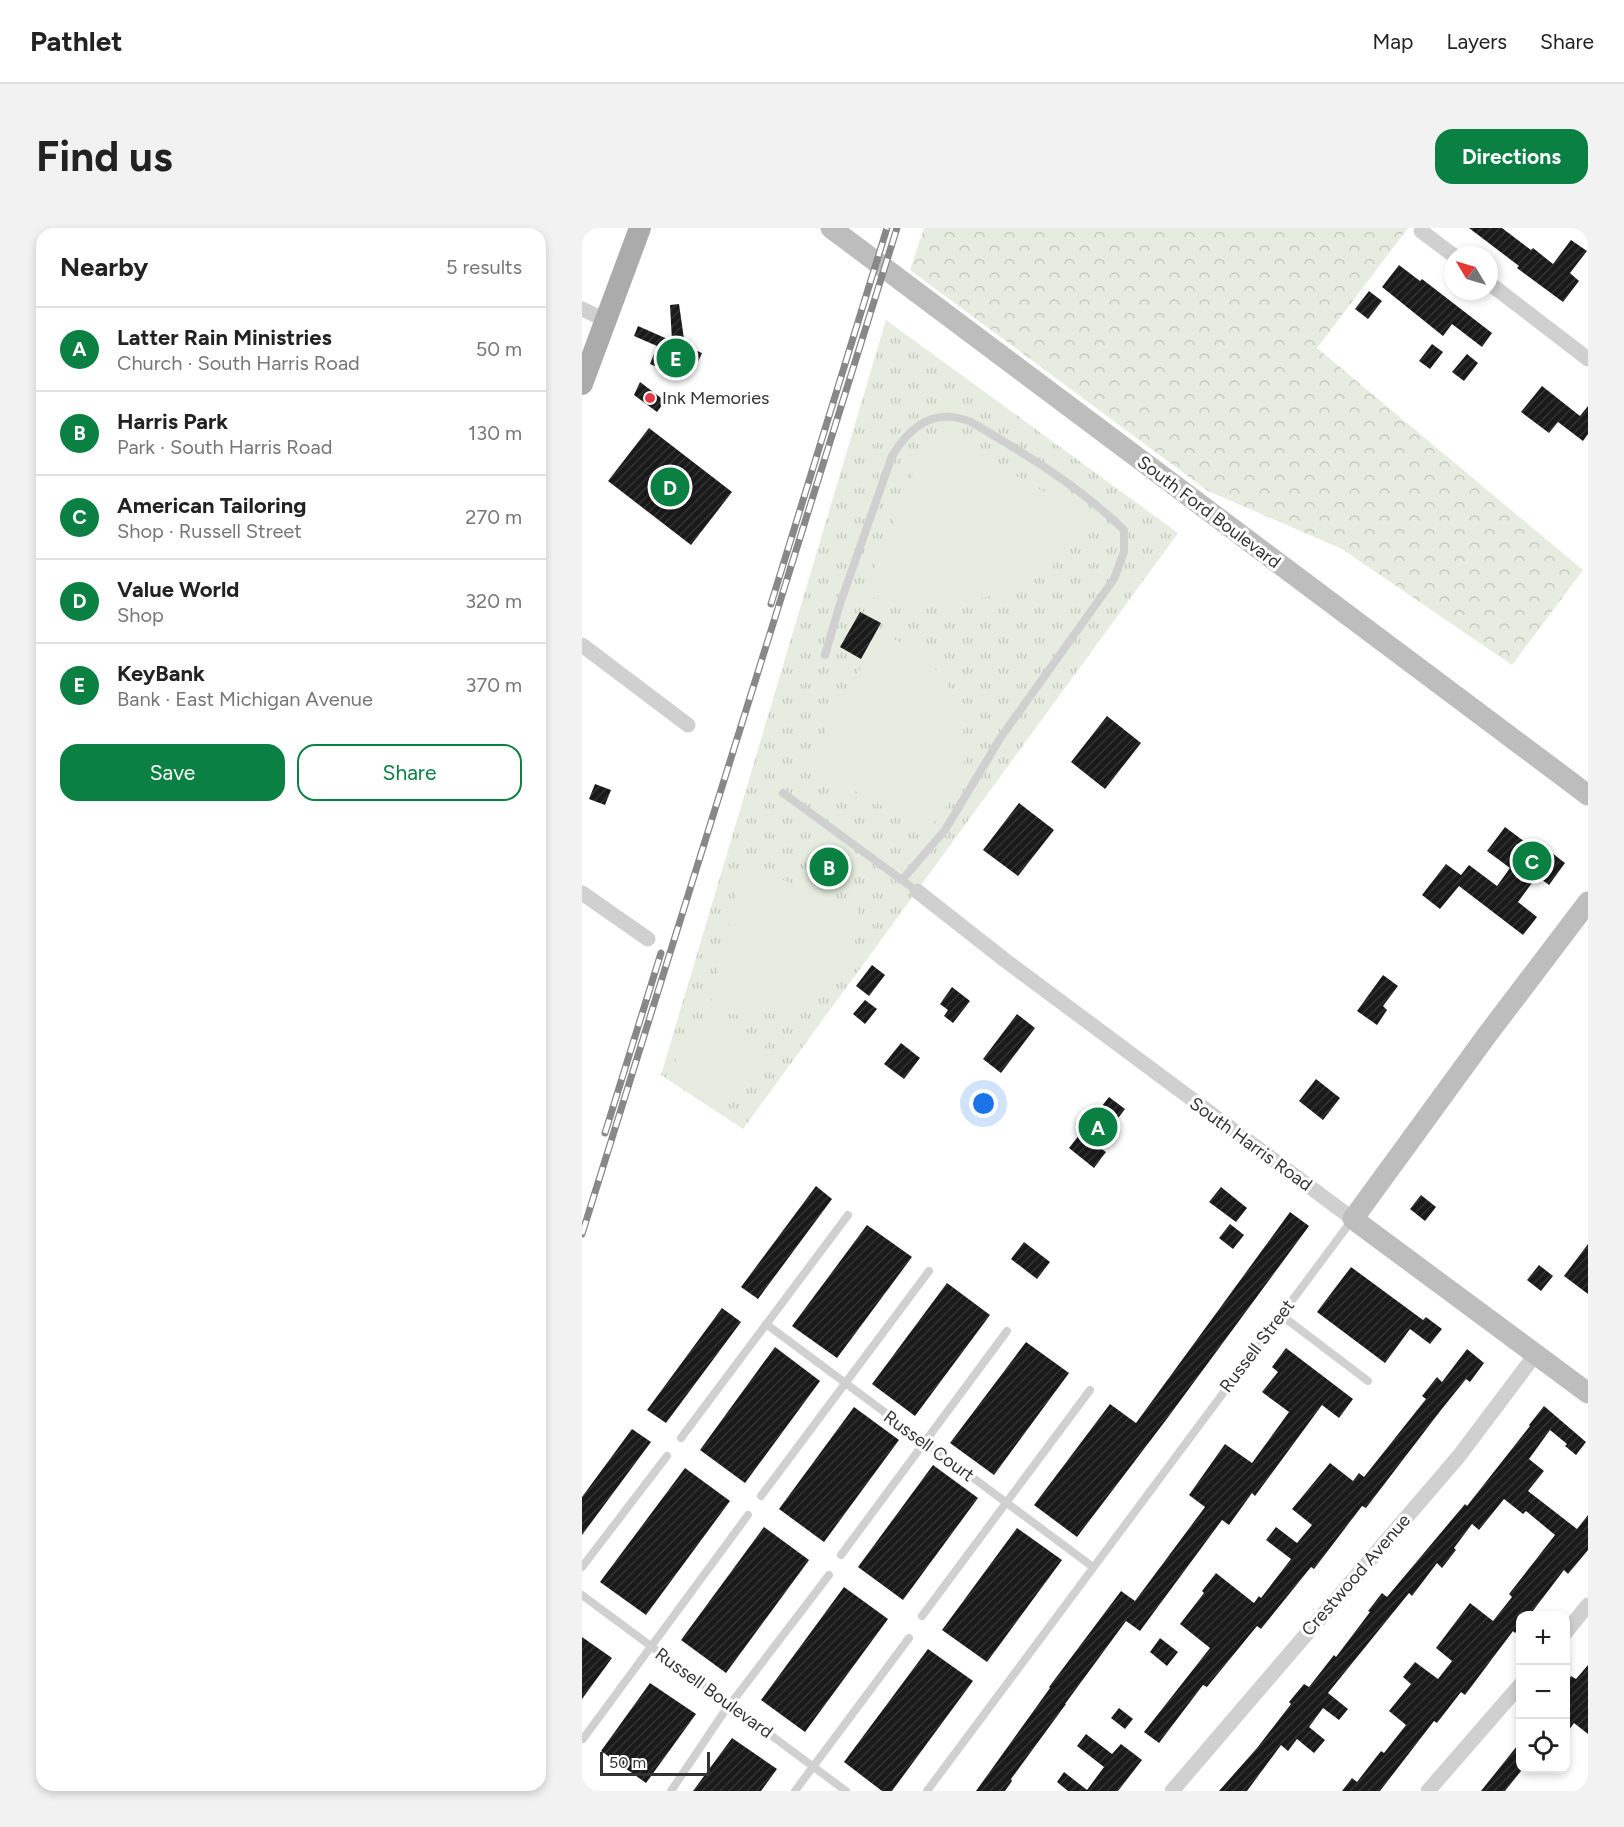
<!DOCTYPE html>
<html lang="en">
<head>
<meta charset="utf-8">
<style>
	:root { --surface:#fff; --page:#f2f2f2; --text:#222; --muted:#767676; --line:#e0e0e0; --accent:#0b8043 }
	body { margin:0; font-family:Figtree,sans-serif; background:var(--page); color:var(--text) }
	.controls { position:absolute; right:18px; bottom:18px; display:grid; overflow:hidden; border-radius:12px; box-shadow:0 3px 9px #0003 }
	.controls button { width:54px; height:54px; display:grid; place-items:center; padding:0; border:0; border-bottom:2px solid var(--line); background:var(--surface); color:var(--text); font:30px sans-serif }
	.compass { position:absolute; left:862px; top:18px; width:54px; height:54px; border-radius:50%; background:var(--surface); box-shadow:0 3px 9px #0003; rotate:308deg }
	.scale { position:absolute; left:18px; bottom:15px; width:110px; box-sizing:border-box; padding-left:6px; border:3px solid #333; border-top:0; font-size:16px; line-height:21px; white-space:nowrap; color:#333; -webkit-text-stroke:4px #fff; paint-order:stroke }
	.you { position:absolute; left:402px; top:876px; width:21px; height:21px; margin:-15px; border:4px solid #fff; border-radius:50%; background:#1a73e8; box-shadow:0 0 0 9px #1a73e833 }
	.badge { display:grid; place-items:center; width:39px; height:39px; border-radius:50%; background:var(--accent); color:#fff; font-size:20px; font-weight:700 }
	.pin { position:absolute; translate:-50% -50%; border:3px solid #fff; box-shadow:0 2px 6px #0006 }
	.list { margin:0; padding:0; list-style:none }
	h2 { display:flex; justify-content:space-between; align-items:center; height:78px; margin:0; padding:0 24px; font-size:26px }
	h2 small { font-size:20px; font-weight:400; color:var(--muted) }
	.list li { display:grid; grid-template-columns:39px 1fr auto; gap:18px; align-items:center; box-sizing:border-box; height:84px; padding:0 24px; border-top:2px solid var(--line) }
	.list b { display:block; font-size:22px; white-space:nowrap }
	.list p { margin:0; font-size:20px; white-space:nowrap; color:var(--muted) }
	.list em { font-size:20px; font-style:normal; color:var(--muted) }
	.actions { display:flex; gap:12px; padding:18px 24px }
	.actions a { flex:1; padding:14px 0; border:2px solid var(--accent); border-radius:18px; text-align:center; font-size:21px; color:var(--accent) }
	.actions .main { background:var(--accent); color:#fff }
	.icon { flex:none; width:33px; height:33px; fill:none; stroke:currentColor; stroke-width:2; stroke-linecap:round; stroke-linejoin:round }
	.map { position:relative; flex:none; width:1006px; height:1563px; overflow:hidden; border-radius:18px }
	header { display:flex; align-items:center; gap:36px; box-sizing:border-box; height:84px; padding:0 30px; background:var(--surface); border-bottom:2px solid var(--line) }
	header strong { font-size:28px }
	nav { display:flex; gap:33px; margin-inline-start:auto; font-size:21px }
	.intro { display:flex; align-items:center; justify-content:space-between; box-sizing:border-box; height:144px; padding:0 36px }
	h1 { margin:0; font-size:42px }
	.button { padding:15px 27px; border-radius:18px; background:var(--accent); color:#fff; font-size:21px; font-weight:700 }
	main { display:flex; gap:36px; padding:0 36px }
	aside { flex:1; background:var(--surface); border-radius:18px; box-shadow:0 3px 9px #0003 }
	.map>svg:first-child { display:block }
	.grass { fill:url(#grass-tufts) }
	.forest { fill:url(#forest-crowns) }
	.pitch { fill:#e6ecdf }
	.building { fill:url(#building-hatch) }
	.lines { fill:none; stroke-linecap:round; stroke-linejoin:round }
	.lane { stroke:#d0d0d0; stroke-width:8 }
	.street { stroke:#d0d0d0; stroke-width:15 }
	.secondary { stroke:#bdbdbd; stroke-width:21 }
	.primary { stroke:#ababab; stroke-width:22 }
	.rail-casing { stroke:#888; stroke-width:7 }
	.rail { stroke:#fff; stroke-width:4.5; stroke-dasharray:14; stroke-linecap:butt }
	.poi-dot { fill:#e63946; stroke:#fff; stroke-width:2 }
	.labels { text-anchor:middle; dominant-baseline:central; stroke-width:6; stroke-linejoin:round; paint-order:stroke }
	.poi-label { font-size:18px; fill:#333; stroke:#fff; text-anchor:start }
	.street-label { font-size:18px; fill:#333; stroke:#fff }
</style>
</head>
<body>
<header>
<strong>Pathlet</strong>
<nav><a>Map</a><a>Layers</a><a>Share</a></nav>
</header>
<div class="intro"><h1>Find us</h1><a class="button">Directions</a></div>
<main>
<aside>
<h2>Nearby<small>5 results</small></h2>
<ul class="list">
<li><span class="badge">A</span><div><b>Latter Rain Ministries</b><p>Church · South Harris Road</p></div><em>50 m</em></li>
<li><span class="badge">B</span><div><b>Harris Park</b><p>Park · South Harris Road</p></div><em>130 m</em></li>
<li><span class="badge">C</span><div><b>American Tailoring</b><p>Shop · Russell Street</p></div><em>270 m</em></li>
<li><span class="badge">D</span><div><b>Value World</b><p>Shop</p></div><em>320 m</em></li>
<li><span class="badge">E</span><div><b>KeyBank</b><p>Bank · East Michigan Avenue</p></div><em>370 m</em></li>
</ul>
<div class="actions"><a class="main">Save</a><a>Share</a></div>
</aside>
<div class="map">
<svg width="1006" height="1563" viewBox="0 0 1006 1563">
	<defs>
		<pattern id="grass-tufts" width="24" height="20" patternUnits="userSpaceOnUse" patternTransform="scale(1.5)"><rect width="24" height="20" fill="#e6ecdf"/><path d="M3 7l-1-3M5 7V3M7 7l1-3M15 17l-1-3M17 17v-4M19 17l1-3" fill="none" stroke="#c6cbc0"/></pattern>
		<pattern id="forest-crowns" width="20" height="18" patternUnits="userSpaceOnUse" patternTransform="scale(1.5)"><rect width="20" height="18" fill="#e6ecdf"/><path d="M2 6a3 3 0 1 1 6 0M12 15a3 3 0 1 1 6 0" fill="none" stroke="#c6cbc0"/></pattern>
		<pattern id="building-hatch" width="6" height="6" patternUnits="userSpaceOnUse" patternTransform="scale(1.5)"><rect width="6" height="6" fill="#1a1a1a"/><path d="M-1 1l2-2M0 6l6-6M5 7l2-2" fill="none" stroke="#333"/></pattern>
	</defs>
	<rect width="100%" height="100%" fill="#fff"/>
	<polygon class="grass" points="304,92 596,305 161,901 79,847"/>
	<polygon class="forest" points="342,0 826,0 735,120 1001,342 930,437 760,321 626,263 328,42"/>
	<g class="pitch">
		<polygon points="362,207 507,289 475,334 437,363 344,379 320,379 282,366 344,213"/>
		<path d="M 297,406 C 328,414 360,442 373,470 C 383,493 386,533 378,557 C 372,571 356,589 346,603 L 238,544 L 232,525 Z"/>
		<polygon points="171,640 277,682 275,708 265,735 229,777 167,789 127,782 159,647"/>
		<polygon points="115,791 186,811 176,836 159,856 138,867 118,868 89,850 104,796"/>
	</g>
	<g class="building">
		<polygon points="887,0 920,0 949,22 951,20 971,36 989,12 1005,23 988,45 997,53 981,74 935,40 937,38"/>
		<polygon points="817,37 838,53 840,51 910,105 900,119 870,96 861,108 800,59"/>
		<polygon points="787,63 800,73 786,91 773,81"/>
		<polygon points="97,76 103,118 120,125 114,138 109,136 106,143 101,141 98,149 68,136 75,118 52,108 56,98 90,113 88,77"/>
		<polygon points="850,116 861,124 848,141 837,133"/>
		<polygon points="885,126 896,135 882,153 870,144"/>
		<polygon points="58,154 83,173 75,184 52,167"/>
		<polygon points="960,158 998,188 1006,178 1006,206 1001,213 976,194 967,205 939,184"/>
		<polygon points="67,200 150,264 109,317 26,253"/>
		<polygon points="278,384 299,395 279,431 258,419"/>
		<polygon points="525,488 559,515 523,561 489,534"/>
		<polygon points="13,556 29,562 23,577 7,571"/>
		<polygon points="437,575 472,602 436,648 401,622"/>
		<polygon points="923,599 966,631 970,625 983,635 967,657 955,648 936,674 955,689 941,707 877,658 858,681 840,667 864,636 879,647 887,637 915,658 928,640 905,623"/>
		<polygon points="290,737 303,747 287,768 274,758"/>
		<polygon points="801,747 816,758 801,778 805,782 795,797 775,783"/>
		<polygon points="370,759 388,773 371,795 362,788 366,782 358,776"/>
		<polygon points="283,772 295,781 283,796 271,786"/>
		<polygon points="435,786 453,800 419,845 401,831"/>
		<polygon points="319,815 338,830 322,851 302,836"/>
		<polygon points="734,851 758,870 741,892 717,873"/>
		<polygon points="527,869 543,881 515,918 524,924 512,940 487,920"/>
		<polygon points="234,958 250,971 176,1071 159,1059"/>
		<polygon points="639,959 665,980 654,994 627,974"/>
		<polygon points="839,967 854,979 843,993 828,981"/>
		<polygon points="708,984 727,998 584,1192 495,1309 452,1277 528,1176 554,1195"/>
		<polygon points="648,996 662,1007 651,1021 637,1010"/>
		<polygon points="285,997 330,1029 255,1130 210,1098"/>
		<polygon points="442,1014 468,1034 455,1051 429,1031"/>
		<polygon points="1006,1016 1006,1066 982,1048"/>
		<polygon points="957,1037 971,1048 959,1063 945,1052"/>
		<polygon points="769,1039 841,1092 844,1089 860,1101 848,1116 828,1101 803,1135 735,1084"/>
		<polygon points="365,1055 408,1087 333,1188 290,1156"/>
		<polygon points="140,1080 159,1094 84,1195 65,1182"/>
		<polygon points="444,1114 487,1145 412,1247 368,1215"/>
		<polygon points="193,1119 238,1153 163,1255 118,1222"/>
		<polygon points="704,1120 771,1171 757,1190 740,1177 673,1268 670,1265 647,1297 640,1292 558,1403 544,1393 483,1476 484,1476 429,1551 430,1553 423,1563 394,1563 468,1460 467,1459 539,1363 553,1373 623,1279 607,1267 643,1216 670,1235 707,1184 680,1164 696,1144 690,1139"/>
		<polygon points="885,1121 902,1135 888,1154 884,1151 859,1182 784,1280 780,1278 732,1341 729,1339 679,1401 675,1398 625,1459 621,1457 577,1515 562,1504 628,1420 598,1396 622,1365 620,1363 634,1345 672,1375 677,1368 679,1370 709,1331 684,1312 694,1299 715,1315 730,1297 710,1281 748,1235 771,1253 777,1245 782,1249 844,1171 840,1168 855,1149 860,1154"/>
		<polygon points="962,1178 1004,1214 994,1227 983,1218 985,1216 968,1202 947,1231 962,1243 946,1263 995,1301 1006,1287 1006,1322 986,1346 982,1342 947,1388 939,1388 939,1398 933,1405 931,1403 883,1467 879,1464 855,1495 852,1493 798,1563 760,1563 770,1550 775,1554 799,1523 802,1525 824,1497 807,1483 829,1456 821,1449 833,1434 856,1451 870,1433 854,1420 888,1375 911,1393 930,1369 927,1366 973,1307 944,1283 941,1286 922,1271 897,1302 890,1296 872,1320 874,1322 860,1340 855,1335 830,1368 827,1365 746,1465 766,1481 757,1492 741,1480 727,1499 743,1512 732,1525 715,1511 706,1523 699,1517 665,1563 637,1563 675,1520 709,1476 707,1474 722,1456 727,1459 752,1427 754,1429 788,1384 786,1383 800,1365 805,1369 883,1276 885,1278 948,1198 947,1197"/>
		<polygon points="272,1179 317,1212 242,1314 197,1281"/>
		<polygon points="50,1201 69,1214 0,1307 0,1269"/>
		<polygon points="351,1237 396,1270 321,1372 276,1339"/>
		<polygon points="103,1240 148,1273 64,1387 18,1354"/>
		<polygon points="182,1299 227,1332 144,1445 99,1412"/>
		<polygon points="435,1300 480,1332 405,1434 360,1402"/>
		<polygon points="262,1359 306,1391 223,1504 179,1472"/>
		<polygon points="0,1409 30,1430 0,1471"/>
		<polygon points="578,1410 596,1424 585,1438 568,1424"/>
		<polygon points="346,1421 391,1453 310,1563 300,1563 262,1534"/>
		<polygon points="1006,1437 1006,1506 992,1495 984,1506 984,1455 989,1448 994,1451"/>
		<polygon points="68,1455 114,1486 64,1555 19,1523"/>
		<polygon points="537,1480 551,1491 543,1501 529,1490"/>
		<polygon points="504,1506 530,1526 539,1516 560,1532 536,1563 486,1563 475,1554 482,1544 505,1562 522,1539 495,1518"/>
		<polygon points="150,1510 195,1541 179,1563 111,1563"/>
		<polygon points="939,1513 939,1543 923,1563 899,1563"/>
	</g>
	<g class="lines">
		<g class="lane">
			<path d="M 243,427 L 258,376 L 310,228 C 328,198 353,179 389,194 C 442,225 497,258 542,302 L 542,324 L 532,351 L 419,509 L 363,602 L 320,652"/>
			<polyline points="201,565 335,663"/>
			<polyline points="699,1087 786,1153"/>
			<polyline points="184,1096 511,1339"/>
			<polyline points="99,1210 266,987"/>
			<polyline points="179,1268 347,1043"/>
			<polyline points="259,1327 425,1103"/>
			<polyline points="0,1339 85,1228"/>
			<polyline points="0,1367 264,1563"/>
			<polyline points="340,1388 508,1162"/>
			<polyline points="1,1511 166,1287"/>
			<polyline points="89,1563 140,1487 247,1347"/>
			<polyline points="213,1563 327,1410"/>
			<polyline points="345,1563 770,992"/>
		</g>
		<g class="street">
			<polyline points="839,3 871,27"/>
			<polyline points="907,55 1006,131"/>
			<polyline points="0,81 24,92"/>
			<polyline points="0,417 106,497"/>
			<polyline points="335,663 424,733 771,991"/>
			<polyline points="0,665 66,711"/>
			<polyline points="984,1404 1006,1377"/>
			<polyline points="590,1563 877,1228 953,1127"/>
			<polyline points="846,1563 939,1456"/>
		</g>
		<g class="secondary">
			<polyline points="249,0 1006,567"/>
			<polyline points="1006,674 905,807 771,991 1006,1165"/>
		</g>
		<polyline class="primary" points="0,156 58,0"/>
		<g class="rail-casing">
			<g id="rail">
				<polyline points="189,376 305,0"/>
				<polyline points="23,905 79,725"/>
				<polyline points="0,1006 315,0"/>
			</g>
		</g>
		<use href="#rail" class="rail"/>
	</g>
	<circle class="poi-dot" cx="68" cy="170" r="6"/>
	<g class="labels">
		<g class="poi-label">
			<text x="80" y="170">Ink Memories</text>
		</g>
		<g class="street-label">
			<text transform="translate(627 284) rotate(37)">South Ford Boulevard</text>
			<text transform="translate(669 916) rotate(36)">South Harris Road</text>
			<text transform="translate(675 1118) rotate(-53)">Russell Street</text>
			<text transform="translate(347 1218) rotate(36)">Russell Court</text>
			<text transform="translate(774 1347) rotate(-49)">Crestwood Avenue</text>
			<text transform="translate(132 1465) rotate(36)">Russell Boulevard</text>
		</g>
	</g>
</svg>
<div class="controls">
<button>+</button>
<button>−</button>
<button><svg class="icon" aria-label="locate" viewBox="0 0 24 24"><circle cx="12" cy="12" r="6"/><path d="M12 2v4M12 18v4M2 12h4M18 12h4"/></svg></button>
</div>
<svg class="compass" viewBox="-18 -18 36 36"><path d="M0-13l5 13h-10z" fill="#e53935"/><path d="M0 13l5-13h-10z" fill="#767676"/></svg>
<div class="scale">50 m</div>
<div class="you"></div>
<div class="pin badge" style="left:516px;top:899px">A</div>
<div class="pin badge" style="left:247px;top:639px">B</div>
<div class="pin badge" style="left:950px;top:633px">C</div>
<div class="pin badge" style="left:88px;top:259px">D</div>
<div class="pin badge" style="left:94px;top:130px">E</div>
</div>
</main>
</body>
</html>
